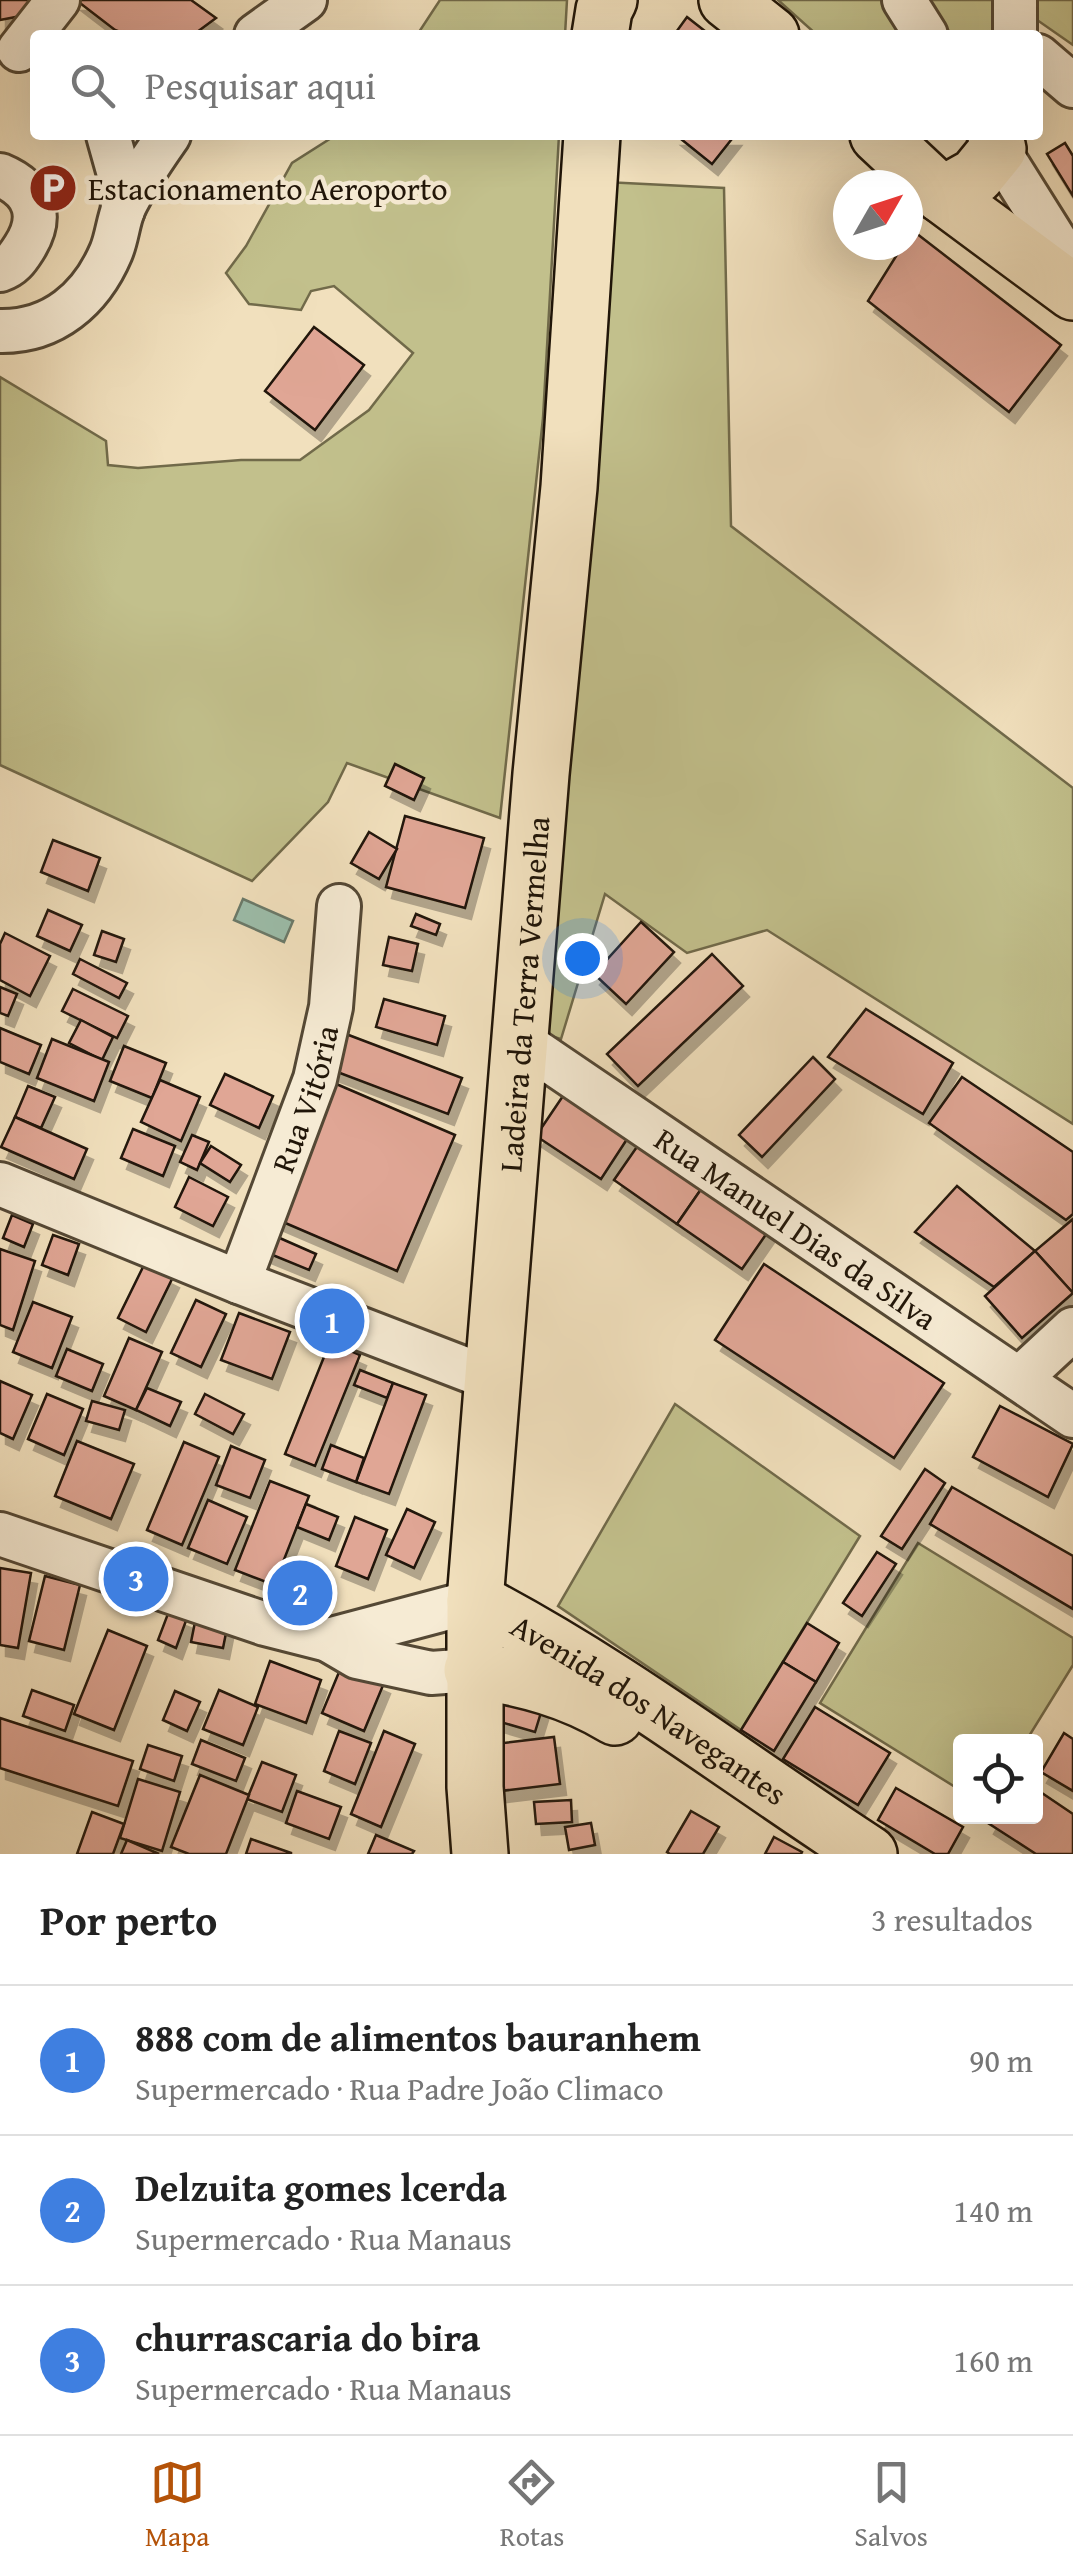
<!DOCTYPE html>
<html lang="pt">
<head>
<meta charset="utf-8">
<style>
	:root { --surface:#fff; --page:#f6f6f6; --text:#222; --muted:#767676; --line:#e0e0e0; --accent:#b45309 }
	body { margin:0; font-family:"Gentium Book Plus",serif; background:var(--page); color:var(--text) }
	.controls { position:absolute; right:30px; bottom:30px; display:grid; overflow:hidden; border-radius:10px; box-shadow:0 10px 40px #0002 }
	.controls button { width:90px; height:90px; display:grid; place-items:center; padding:0; border:0; border-bottom:2px solid var(--line); background:var(--surface); color:var(--text); font:50px sans-serif }
	.compass { position:absolute; left:833px; top:170px; width:90px; height:90px; border-radius:50%; background:var(--surface); box-shadow:0 10px 40px #0002; rotate:51deg }
	.you { position:absolute; left:582px; top:958px; width:35px; height:35px; margin:-25px; border:8px solid #fff; border-radius:50%; background:#1a73e8; box-shadow:0 0 0 15px #1a73e833 }
	.badge { display:grid; place-items:center; width:65px; height:65px; border-radius:50%; background:var(--accent); color:#fff; font-size:32px; font-weight:700 }
	.pin { position:absolute; translate:-50% -50%; border:5px solid #fff; box-shadow:0 2px 10px #0006 }
	.list { margin:0; padding:0; list-style:none }
	h2 { display:flex; justify-content:space-between; align-items:center; height:130px; margin:0; padding:0 40px; font-size:42px }
	h2 small { font-size:32px; font-weight:400; color:var(--muted) }
	.list li { display:grid; grid-template-columns:65px 1fr auto; gap:30px; align-items:center; box-sizing:border-box; height:150px; padding:0 40px; border-top:2px solid var(--line) }
	.list b { display:block; font-size:38px; white-space:nowrap }
	.list p { margin:0; font-size:32px; white-space:nowrap; color:var(--muted) }
	.list em { font-size:32px; font-style:normal; color:var(--muted) }
	.icon { flex:none; width:55px; height:55px; fill:none; stroke:currentColor; stroke-width:2; stroke-linecap:round; stroke-linejoin:round }
	.map { position:relative; flex:none; width:1073px; height:1854px; overflow:hidden }
	.search { position:absolute; background:var(--surface); box-shadow:0 10px 40px #0002; left:30px; right:30px; top:30px; height:110px; display:flex; align-items:center; gap:25px; box-sizing:border-box; padding:0 35px; border-radius:10px; color:var(--muted); font-size:38px }
	.sheet { height:580px; background:var(--surface) }
	nav { display:flex; justify-content:space-around; align-items:center; box-sizing:border-box; height:140px; border-top:2px solid var(--line); background:var(--surface); font-size:28px; color:var(--muted) }
	nav a { display:grid; justify-items:center; gap:5px }
	nav .on { color:var(--accent) }
	.map>svg:first-child { display:block }
	.green { fill:#c2c08c; stroke:#716a4a; stroke-width:2.5 }
	.water { fill:#9cbeab; stroke:#6a7a6a; stroke-width:2.5 }
	.building { fill:#e0a695; stroke:#201508; stroke-width:2.5; filter:url(#shadow) }
	.lines { fill:none; stroke-linecap:round; stroke-linejoin:round }
	.minor-casing { stroke:#544835; stroke-width:48 }
	.major-casing { stroke:#201508; stroke-width:60 }
	.minor { stroke:#f6ebd4; stroke-width:42 }
	.major { stroke:#f1e0bd; stroke-width:55 }
	.labels { text-anchor:middle; dominant-baseline:central; stroke-width:9; stroke-linejoin:round; paint-order:stroke }
	.poi-label { font-size:32px; fill:#201508; stroke:#f6ebd4; text-anchor:start }
	.street-label { font-size:32px; fill:#201508; stroke:#f6ebd4 }
</style>
</head>
<body>
<div class="map">
<svg width="1073" height="1854" viewBox="0 0 1073 1854">
	<defs>
		<filter id="shadow"><feDropShadow dx="6" dy="11" stdDeviation="0" flood-color="#0004"/></filter>
	</defs>
	<rect width="100%" height="100%" fill="#f1e0bd"/>
	<filter id="stains"><feTurbulence type="fractalNoise" baseFrequency=".002" numOctaves="4"/><feColorMatrix values="0 0 0 0 .2 0 0 0 0 .09 0 0 0 0 .02 0 0 0 .5 -.17"/></filter>
	<radialGradient id="worn" r=".72"><stop offset=".6" stop-color="#630" stop-opacity="0"/><stop offset="1" stop-color="#630" stop-opacity=".3"/></radialGradient>
	<g class="green">
		<polygon points="440,0 567,0 565,35 417,35"/>
		<polygon points="778,0 884,0 906,35 817,35"/>
		<polygon points="930,0 1006,0 997,35 951,35"/>
		<polygon points="1017,0 1073,0 1073,45 1017,6"/>
		<polygon points="336,135 559,135 543,418 500,818 347,763 328,802 252,881 0,765 0,377 106,441 108,465 138,468 241,460 300,460 369,410 413,353 334,286 311,291 301,310 249,304 226,273 246,246 292,163"/>
		<polygon points="605,182 724,188 731,526 1073,788 1073,1124 767,930 687,953 605,894 561,1039 536,1032"/>
		<polygon points="675,1404 860,1536 741,1730 558,1606"/>
		<polygon points="918,1543 1073,1638 1073,1665 1026,1741 960,1741 960,1790 820,1703"/>
	</g>
	<polygon class="water" points="243,899 293,921 284,942 234,920"/>
	<g class="building">
		<polygon points="0,0 39,0 26,15 0,20"/>
		<polygon points="76,0 191,0 216,18 193,35 128,35 115,30"/>
		<polygon points="687,17 710,35 674,35"/>
		<polygon points="676,135 735,135 712,164"/>
		<polygon points="1065,143 1073,156 1073,196 1047,154"/>
		<polygon points="912,230 1061,345 1009,412 868,301 903,245 908,245"/>
		<polygon points="314,327 364,365 315,430 265,391"/>
		<polygon points="395,764 424,778 414,800 385,786"/>
		<polygon points="405,816 484,838 465,908 386,887"/>
		<polygon points="369,832 397,849 379,879 351,863"/>
		<polygon points="53,840 100,858 88,891 41,872"/>
		<polygon points="48,910 82,925 70,951 37,936"/>
		<polygon points="416,914 440,924 436,935 411,926"/>
		<polygon points="641,922 674,952 626,1004 594,974"/>
		<polygon points="102,931 124,939 116,962 94,955"/>
		<polygon points="5,933 50,956 30,996 0,980 0,944"/>
		<polygon points="389,937 418,944 412,971 383,965"/>
		<polygon points="712,954 743,986 638,1086 607,1054"/>
		<polygon points="80,959 127,983 119,998 73,974"/>
		<polygon points="0,987 17,994 8,1016 0,1013"/>
		<polygon points="73,989 128,1016 117,1038 62,1011"/>
		<polygon points="384,999 445,1016 437,1045 376,1027"/>
		<polygon points="866,1009 953,1063 923,1114 828,1057"/>
		<polygon points="81,1020 113,1037 102,1060 69,1043"/>
		<polygon points="0,1028 41,1045 29,1074 0,1062"/>
		<polygon points="346,1034 462,1078 448,1114 332,1070"/>
		<polygon points="52,1039 109,1062 94,1101 37,1078"/>
		<polygon points="124,1046 166,1063 152,1098 110,1081"/>
		<polygon points="813,1057 835,1079 762,1157 739,1135"/>
		<polygon points="225,1074 273,1096 259,1128 210,1105"/>
		<polygon points="962,1077 1073,1152 1073,1214 1066,1220 929,1123"/>
		<polygon points="160,1080 200,1097 181,1141 141,1122"/>
		<polygon points="327,1080 455,1135 397,1271 269,1216"/>
		<polygon points="28,1086 55,1097 41,1128 15,1117"/>
		<polygon points="567,1090 631,1133 601,1179 536,1136"/>
		<polygon points="15,1117 87,1149 74,1179 1,1147"/>
		<polygon points="133,1129 175,1146 163,1176 121,1158"/>
		<polygon points="192,1135 209,1142 197,1170 180,1162"/>
		<polygon points="641,1141 704,1185 677,1224 614,1180"/>
		<polygon points="211,1146 241,1165 230,1182 200,1163"/>
		<polygon points="189,1177 228,1197 213,1226 175,1207"/>
		<polygon points="704,1185 769,1230 742,1269 677,1224"/>
		<polygon points="957,1186 1035,1251 994,1287 915,1232"/>
		<polygon points="12,1215 33,1224 24,1247 3,1238"/>
		<polygon points="1073,1219 1073,1293 1035,1251"/>
		<polygon points="266,1232 316,1254 309,1270 258,1249"/>
		<polygon points="53,1235 79,1244 68,1275 42,1265"/>
		<polygon points="0,1249 35,1261 13,1330 0,1325"/>
		<polygon points="1035,1251 1073,1293 1022,1338 985,1296"/>
		<polygon points="145,1263 173,1277 146,1332 118,1318"/>
		<polygon points="764,1264 944,1383 894,1458 715,1340"/>
		<polygon points="196,1300 226,1314 201,1367 171,1353"/>
		<polygon points="33,1302 72,1317 52,1368 13,1352"/>
		<polygon points="239,1313 290,1332 272,1379 221,1360"/>
		<polygon points="129,1338 162,1352 136,1410 104,1396"/>
		<polygon points="330,1342 360,1355 315,1466 285,1454"/>
		<polygon points="67,1349 103,1364 92,1391 56,1376"/>
		<polygon points="360,1370 393,1383 387,1398 354,1385"/>
		<polygon points="0,1381 32,1395 13,1439 0,1433"/>
		<polygon points="393,1383 426,1395 389,1494 356,1482"/>
		<polygon points="147,1388 181,1402 170,1426 136,1410"/>
		<polygon points="47,1394 83,1409 64,1455 28,1439"/>
		<polygon points="205,1394 244,1414 233,1434 195,1414"/>
		<polygon points="92,1401 125,1410 119,1430 86,1421"/>
		<polygon points="1000,1406 1073,1444 1048,1497 973,1457"/>
		<polygon points="77,1441 134,1464 111,1519 55,1496"/>
		<polygon points="184,1442 219,1457 182,1545 147,1530"/>
		<polygon points="331,1445 364,1458 356,1482 322,1469"/>
		<polygon points="231,1446 265,1460 250,1498 216,1485"/>
		<polygon points="925,1469 945,1483 902,1549 881,1536"/>
		<polygon points="270,1481 309,1496 274,1585 235,1570"/>
		<polygon points="952,1487 1073,1556 1073,1609 930,1524"/>
		<polygon points="208,1500 247,1517 227,1564 188,1548"/>
		<polygon points="306,1504 338,1517 329,1540 297,1527"/>
		<polygon points="407,1509 435,1522 414,1568 386,1555"/>
		<polygon points="355,1517 387,1530 368,1579 336,1566"/>
		<polygon points="877,1552 896,1564 862,1616 843,1603"/>
		<polygon points="0,1568 31,1573 18,1648 0,1645"/>
		<polygon points="45,1576 80,1585 64,1650 29,1641"/>
		<polygon points="169,1611 187,1618 176,1648 158,1640"/>
		<polygon points="196,1617 228,1623 223,1648 191,1642"/>
		<polygon points="807,1623 839,1643 816,1682 783,1662"/>
		<polygon points="108,1630 147,1646 114,1730 74,1714"/>
		<polygon points="270,1661 321,1680 306,1723 255,1704"/>
		<polygon points="783,1662 816,1682 774,1751 741,1730"/>
		<polygon points="342,1665 384,1683 364,1731 322,1713"/>
		<polygon points="498,1681 546,1696 535,1732 487,1718"/>
		<polygon points="32,1690 74,1705 65,1731 23,1716"/>
		<polygon points="219,1690 258,1707 243,1745 203,1729"/>
		<polygon points="175,1691 200,1702 187,1731 163,1720"/>
		<polygon points="815,1707 890,1753 858,1805 783,1759"/>
		<polygon points="0,1718 133,1761 118,1806 0,1768"/>
		<polygon points="339,1731 371,1743 355,1784 324,1771"/>
		<polygon points="384,1731 415,1744 381,1827 351,1814"/>
		<polygon points="1064,1733 1073,1739 1073,1791 1041,1772"/>
		<polygon points="554,1737 560,1784 492,1792 487,1745"/>
		<polygon points="201,1740 245,1758 236,1781 192,1764"/>
		<polygon points="148,1745 182,1756 174,1781 140,1769"/>
		<polygon points="262,1762 296,1775 282,1812 247,1799"/>
		<polygon points="200,1775 249,1795 226,1854 189,1854 171,1847"/>
		<polygon points="138,1779 180,1792 162,1851 120,1838"/>
		<polygon points="896,1788 963,1827 948,1854 935,1854 878,1820"/>
		<polygon points="1036,1789 1073,1814 1073,1854 1036,1854 988,1823 992,1816 1036,1816"/>
		<polygon points="297,1791 341,1807 329,1839 286,1823"/>
		<polygon points="571,1800 572,1822 536,1824 534,1802"/>
		<polygon points="691,1811 719,1827 703,1854 670,1854 667,1852"/>
		<polygon points="92,1812 124,1824 113,1854 77,1854"/>
		<polygon points="591,1823 595,1845 569,1850 565,1827"/>
		<polygon points="376,1835 414,1851 412,1854 368,1854"/>
		<polygon points="774,1837 802,1852 801,1854 765,1854"/>
		<polygon points="251,1839 291,1853 291,1854 246,1854"/>
		<polygon points="127,1840 159,1854 121,1854"/>
	</g>
	<g class="lines">
		<g class="minor-casing">
			<g id="minor">
				<polyline points="904,0 926,35"/>
				<polyline points="1015,0 1015,35"/>
				<polyline points="256,35 305,0"/>
				<polyline points="19,50 58,0"/>
				<polyline points="1038,56 1073,86"/>
				<polyline points="108,135 122,185 123,210"/>
				<polyline points="989,135 1073,269"/>
				<path d="M 0,175 C 36,190 44,217 24,248 C 17,259 12,266 0,270"/>
				<path d="M 0,331 C 53,332 91,299 111,252 C 117,238 118,221 124,207 C 136,182 153,158 169,135"/>
				<path id="s1" d="M 519,1040 L 1073,1416"/>
				<polyline points="0,1184 239,1282 494,1380"/>
				<path id="s2" d="M 239,1282 L 315,1079 L 331,1007 L 339,906"/>
				<polyline points="1019,1379 1073,1329"/>
				<polyline points="0,1534 265,1624 328,1640 357,1657 431,1673 472,1670"/>
				<polyline points="328,1640 475,1601"/>
			</g>
		</g>
		<g class="major-casing">
			<g id="major">
				<polyline points="727,0 771,35"/>
				<polyline points="600,35 604,10 609,0"/>
				<polyline points="878,135 942,195 1073,292"/>
				<polyline points="942,195 976,176 998,149"/>
				<path id="s3" d="M 475,1601 C 614,1673 738,1769 869,1854"/>
				<path d="M 472,1670 C 524,1678 571,1690 615,1717"/>
				<path id="s4" d="M 480,1854 L 475,1787 L 475,1601 L 541,774 L 569,487 L 592,135"/>
			</g>
		</g>
		<use href="#minor" class="minor"/>
		<use href="#major" class="major"/>
	</g>
	<defs>
		<g id="parking-disc" transform="scale(2.5)"><circle r="9.5" fill="#8f2418" stroke="#f6ebd4"/><path d="M-3.5-5.5H1a3.5 3.5 0 0 1 0 7H-1V5.5H-3.5ZM-1-3.4V-.6H.8a1.4 1.4 0 0 0 0-2.8Z" fill="#fff"/></g>
	</defs>
	<g fill-rule="evenodd">
		<use href="#parking-disc" x="53" y="188"/>
	</g>
	<g class="labels">
		<g class="poi-label">
			<text x="88" y="188">Estacionamento Aeroporto</text>
		</g>
		<g class="street-label">
			<text stroke="none"><textPath href="#s4" startOffset="862">Ladeira da Terra Vermelha</textPath></text>
			<text stroke="none"><textPath href="#s2" startOffset="195">Rua Vitória</textPath></text>
			<text stroke="none"><textPath href="#s1" startOffset="335">Rua Manuel Dias da Silva</textPath></text>
			<text stroke="none"><textPath href="#s3" startOffset="205">Avenida dos Navegantes</textPath></text>
		</g>
	</g>
	<rect width="100%" height="100%" filter="url(#stains)"/>
	<rect width="100%" height="100%" fill="url(#worn)"/>
</svg>
<div class="controls">
<button><svg class="icon" aria-label="locate" viewBox="0 0 24 24"><circle cx="12" cy="12" r="6"/><path d="M12 2v4M12 18v4M2 12h4M18 12h4"/></svg></button>
</div>
<svg class="compass" viewBox="-18 -18 36 36"><path d="M0-13l5 13h-10z" fill="#e53935"/><path d="M0 13l5-13h-10z" fill="#767676"/></svg>
<div class="you"></div>
<div class="pin badge" style="left:332px;top:1321px;background:#3f7fe0">1</div>
<div class="pin badge" style="left:300px;top:1593px;background:#3f7fe0">2</div>
<div class="pin badge" style="left:136px;top:1579px;background:#3f7fe0">3</div>
<div class="search"><svg class="icon" aria-label="search" viewBox="0 0 24 24"><circle cx="10" cy="10" r="6"/><path d="M15 15l6 6"/></svg>Pesquisar aqui</div>
</div>
<section class="sheet">
<h2>Por perto<small>3 resultados</small></h2>
<ul class="list">
<li><span class="badge" style="background:#3f7fe0">1</span><div><b>888 com de alimentos bauranhem</b><p>Supermercado · Rua Padre João Climaco</p></div><em>90 m</em></li>
<li><span class="badge" style="background:#3f7fe0">2</span><div><b>Delzuita gomes lcerda</b><p>Supermercado · Rua Manaus</p></div><em>140 m</em></li>
<li><span class="badge" style="background:#3f7fe0">3</span><div><b>churrascaria do bira</b><p>Supermercado · Rua Manaus</p></div><em>160 m</em></li>
</ul>
</section>
<nav>
<a class="on"><svg class="icon" aria-label="map" viewBox="0 0 24 24"><path d="M3 6l6-2 6 2 6-2v14l-6 2-6-2-6 2zM9 4v14M15 6v14"/></svg>Mapa</a>
<a><svg class="icon" aria-label="directions" viewBox="0 0 24 24"><path d="M12 3l9 9-9 9-9-9zM9 14v-3h6M13 9l2 2-2 2"/></svg>Rotas</a>
<a><svg class="icon" aria-label="saved" viewBox="0 0 24 24"><path d="M7 4h10v16l-5-4-5 4z"/></svg>Salvos</a>
</nav>
</body>
</html>
